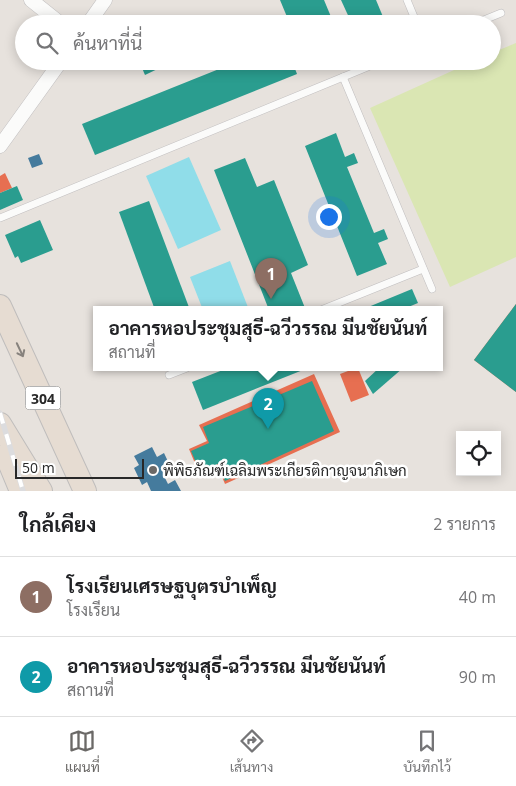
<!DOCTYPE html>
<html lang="th">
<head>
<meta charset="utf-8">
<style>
	:root { --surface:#fff; --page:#f2f2f2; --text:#202124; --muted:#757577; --line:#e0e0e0; --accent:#6b6967 }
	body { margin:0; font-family:"Open Sans",Sarabun,sans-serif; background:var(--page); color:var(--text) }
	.controls { position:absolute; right:15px; bottom:15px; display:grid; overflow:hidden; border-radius:0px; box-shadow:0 2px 12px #0003 }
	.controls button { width:45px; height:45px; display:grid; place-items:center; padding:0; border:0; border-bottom:1px solid var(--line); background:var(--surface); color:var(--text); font:25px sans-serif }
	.scale { position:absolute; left:15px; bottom:12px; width:129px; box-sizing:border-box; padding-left:5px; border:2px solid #282828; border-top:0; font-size:14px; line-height:18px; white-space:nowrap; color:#282828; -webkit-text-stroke:4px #fff; paint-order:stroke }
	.you { position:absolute; left:328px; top:216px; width:18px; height:18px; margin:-12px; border:4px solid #fff; border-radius:50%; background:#1a73e8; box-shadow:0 0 0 8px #1a73e833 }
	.badge { display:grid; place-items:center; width:32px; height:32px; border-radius:50%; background:var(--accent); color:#fff; font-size:16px; font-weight:700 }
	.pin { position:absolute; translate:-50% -41px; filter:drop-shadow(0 1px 2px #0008) }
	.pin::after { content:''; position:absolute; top:26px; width:18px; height:15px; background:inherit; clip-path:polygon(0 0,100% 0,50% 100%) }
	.popup { position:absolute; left:93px; top:306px; width:350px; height:65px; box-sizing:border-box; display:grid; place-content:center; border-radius:0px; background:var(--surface); filter:drop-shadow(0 1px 4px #0005); font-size:16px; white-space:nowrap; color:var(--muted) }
	.popup b { font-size:19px; color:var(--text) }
	.popup::after { content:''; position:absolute; left:50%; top:100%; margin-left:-10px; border:10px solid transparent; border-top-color:var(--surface) }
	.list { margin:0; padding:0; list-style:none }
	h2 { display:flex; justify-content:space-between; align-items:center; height:65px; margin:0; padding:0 20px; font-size:21px }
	h2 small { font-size:16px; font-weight:400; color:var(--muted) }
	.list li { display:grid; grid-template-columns:32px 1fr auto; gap:15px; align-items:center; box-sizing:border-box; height:80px; padding:0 20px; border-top:1px solid var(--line) }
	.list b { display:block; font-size:19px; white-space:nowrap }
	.list p { margin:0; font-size:16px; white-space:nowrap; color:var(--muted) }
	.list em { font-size:16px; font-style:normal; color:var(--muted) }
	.icon { flex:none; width:28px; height:28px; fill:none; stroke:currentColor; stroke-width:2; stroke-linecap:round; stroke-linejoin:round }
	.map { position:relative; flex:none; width:516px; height:491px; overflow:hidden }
	.search { position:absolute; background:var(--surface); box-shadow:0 2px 12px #0003; left:15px; right:15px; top:15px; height:55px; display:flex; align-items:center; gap:12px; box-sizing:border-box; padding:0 18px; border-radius:28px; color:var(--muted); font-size:19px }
	.sheet { height:225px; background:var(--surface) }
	nav { display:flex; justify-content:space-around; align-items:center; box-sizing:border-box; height:70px; border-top:1px solid var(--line); background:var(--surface); font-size:14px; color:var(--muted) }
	nav a { display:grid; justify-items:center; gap:2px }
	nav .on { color:var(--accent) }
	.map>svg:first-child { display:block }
	.pitch { fill:#dae6b3 }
	.water { fill:#90dde9 }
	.shops { fill:#e76f51 }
	.schools { fill:#2a9d8f }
	.public { fill:#457b9d }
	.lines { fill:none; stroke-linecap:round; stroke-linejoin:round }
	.service-casing { stroke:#c0bebf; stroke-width:8 }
	.minor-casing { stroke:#c0bebf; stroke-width:15 }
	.trunk-casing { stroke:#bfbdbc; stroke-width:24 }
	.service { stroke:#fbfbfa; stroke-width:7 }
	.minor { stroke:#fbfbfa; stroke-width:14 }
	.trunk { stroke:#e6dcd2; stroke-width:22 }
	.rail-casing { stroke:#dcdcde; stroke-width:5.5 }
	.rail { stroke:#fff; stroke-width:4; stroke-dasharray:11; stroke-linecap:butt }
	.oneway { stroke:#87827d }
	.poi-dot { fill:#6b6967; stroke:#fff; stroke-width:2 }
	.labels { text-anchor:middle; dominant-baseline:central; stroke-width:5; stroke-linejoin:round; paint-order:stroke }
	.shield { fill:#fff; stroke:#686868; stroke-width:1 }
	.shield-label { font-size:14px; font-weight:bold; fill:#282828 }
	.poi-label { font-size:15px; fill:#282828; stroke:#fff; text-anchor:start }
</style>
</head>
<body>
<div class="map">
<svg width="516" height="491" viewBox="0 0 516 491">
	<rect width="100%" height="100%" fill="#e7e2dd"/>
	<polygon class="pitch" points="516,43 516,257 450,287 370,108 474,61 492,61 492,53"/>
	<g class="water">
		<polygon points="189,157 221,230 178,249 146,176"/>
		<polygon points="230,261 249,310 203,310 190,277"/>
	</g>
	<g class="shops">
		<polygon points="5,173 12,188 0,193 0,176"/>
		<polygon points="516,304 516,392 474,360"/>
		<polygon points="356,368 358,368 369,395 351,402 340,374"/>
		<polygon points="314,374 340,432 225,484 217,465 199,473 189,449 207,441 199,425"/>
	</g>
	<g class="schools">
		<polygon points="280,0 324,0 334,24 290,24"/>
		<polygon points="341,0 376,0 386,24 352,24"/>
		<polygon points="139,61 170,61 170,63 145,75"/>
		<polygon points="239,61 292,61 297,74 95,155 82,124"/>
		<polygon points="306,61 330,61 309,70"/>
		<polygon points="336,133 345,157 354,153 358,163 347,167 374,233 384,229 388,239 378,243 387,264 357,276 305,146"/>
		<polygon points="245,158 257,187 274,180 308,265 291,273 305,308 300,310 269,310 214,170"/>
		<polygon points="17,186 23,200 0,210 0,193"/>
		<polygon points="149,201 190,310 155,310 119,212"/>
		<polygon points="40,220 53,250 21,263 18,256 15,258 5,235"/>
		<polygon points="412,289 418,303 401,310 361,310"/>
		<polygon points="516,304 516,392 474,360"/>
		<polygon points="228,368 308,368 203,410 192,382"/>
		<polygon points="379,368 403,368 373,394 365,381"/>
		<polygon points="312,381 334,431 225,481 218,464 200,472 191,451 209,443 203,427"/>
	</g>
	<g class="public">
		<polygon points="39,154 43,164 32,168 28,158"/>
		<polygon points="152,447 157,457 164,453 173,472 164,476 168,484 175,480 181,491 151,491 147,482 142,485 134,468 139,465 134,456"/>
	</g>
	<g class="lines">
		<g class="service-casing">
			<g id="service">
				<polyline points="407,0 417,24"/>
				<polyline points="474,24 501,13"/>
				<polyline points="343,77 432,289"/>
				<polyline points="0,218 382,61"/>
				<polyline points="321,310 423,269"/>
				<polyline points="169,375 187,368"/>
			</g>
		</g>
		<g class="minor-casing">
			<g id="minor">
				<polyline points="31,0 61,24"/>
				<polyline points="88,24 105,0"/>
				<polyline points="0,146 61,61"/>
			</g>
		</g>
		<g class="trunk-casing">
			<g id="trunk">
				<polyline points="0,306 85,491"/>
				<polyline points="0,424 41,491"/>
				<polyline points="6,455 21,491"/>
			</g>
		</g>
		<use href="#service" class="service"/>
		<use href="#minor" class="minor"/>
		<use href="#trunk" class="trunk"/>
		<g class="rail-casing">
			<polyline id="rail" points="0,413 23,491"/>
		</g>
		<use href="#rail" class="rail"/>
	</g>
	<defs><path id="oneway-shaft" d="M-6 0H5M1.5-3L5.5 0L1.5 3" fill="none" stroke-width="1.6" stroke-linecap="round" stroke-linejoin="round" transform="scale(1.25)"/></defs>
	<use class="oneway" href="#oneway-shaft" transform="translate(20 350) rotate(65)"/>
	<circle class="poi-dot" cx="153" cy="470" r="5"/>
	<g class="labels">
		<rect class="shield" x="25.5" y="386.5" width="35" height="23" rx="4"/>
		<g class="shield-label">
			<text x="43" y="398">304</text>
		</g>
		<g class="poi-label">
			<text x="163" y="470">พิพิธภัณฑ์เฉลิมพระเกียรติกาญจนาภิเษก</text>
		</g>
	</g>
</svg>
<div class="controls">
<button><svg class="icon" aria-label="locate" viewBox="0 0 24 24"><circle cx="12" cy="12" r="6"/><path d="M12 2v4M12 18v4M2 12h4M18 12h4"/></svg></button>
</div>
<div class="scale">50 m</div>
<div class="you"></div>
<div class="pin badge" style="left:271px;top:299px;background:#8d6e63">1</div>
<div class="pin badge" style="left:268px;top:429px;background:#0f9aa8">2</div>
<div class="popup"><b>อาคารหอประชุมสุธี-ฉวีวรรณ มีนชัยนันท์</b>สถานที่</div>
<div class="search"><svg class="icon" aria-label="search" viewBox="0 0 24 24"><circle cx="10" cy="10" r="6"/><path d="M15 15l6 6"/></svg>ค้นหาที่นี่</div>
</div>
<section class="sheet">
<h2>ใกล้เคียง<small>2 รายการ</small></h2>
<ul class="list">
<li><span class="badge" style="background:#8d6e63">1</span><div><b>โรงเรียนเศรษฐบุตรบำเพ็ญ</b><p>โรงเรียน</p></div><em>40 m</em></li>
<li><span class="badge" style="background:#0f9aa8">2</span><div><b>อาคารหอประชุมสุธี-ฉวีวรรณ มีนชัยนันท์</b><p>สถานที่</p></div><em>90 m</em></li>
</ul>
</section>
<nav>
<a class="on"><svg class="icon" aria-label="map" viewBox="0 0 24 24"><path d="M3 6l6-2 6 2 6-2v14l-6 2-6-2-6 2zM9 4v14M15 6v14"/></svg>แผนที่</a>
<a><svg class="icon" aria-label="directions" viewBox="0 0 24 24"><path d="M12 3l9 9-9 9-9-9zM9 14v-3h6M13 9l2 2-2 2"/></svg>เส้นทาง</a>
<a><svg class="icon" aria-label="saved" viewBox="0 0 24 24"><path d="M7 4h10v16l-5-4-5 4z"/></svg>บันทึกไว้</a>
</nav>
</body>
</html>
